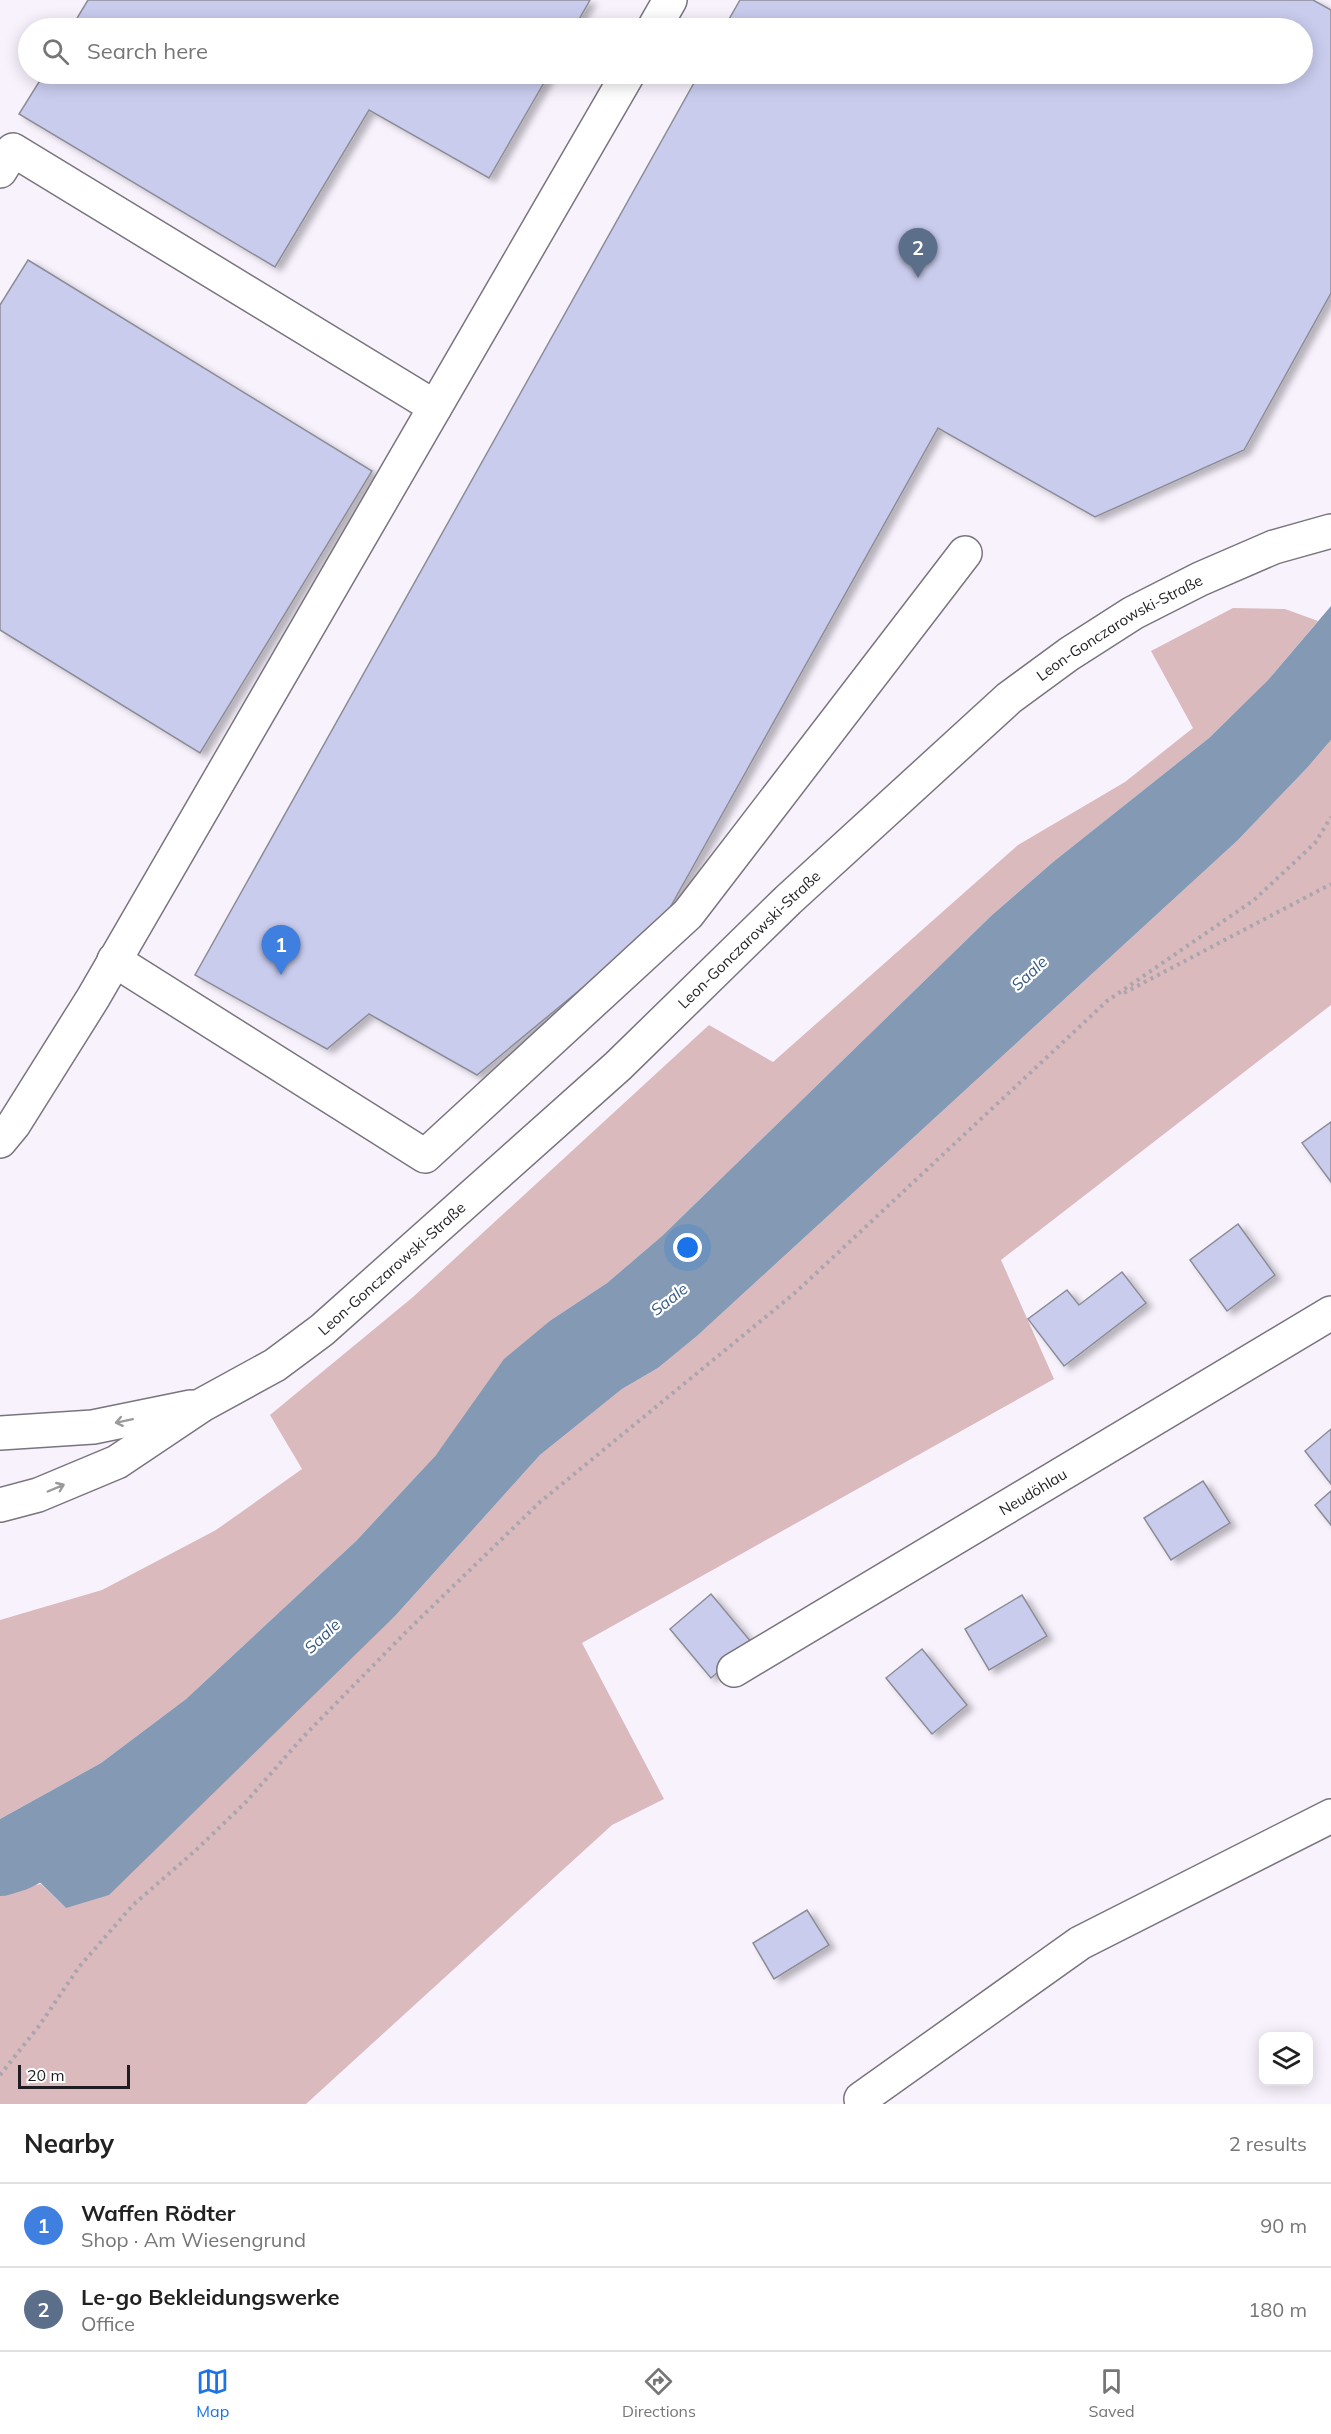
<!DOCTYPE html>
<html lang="en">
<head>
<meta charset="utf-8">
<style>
	:root { --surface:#fff; --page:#f2f2f2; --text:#222; --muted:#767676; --line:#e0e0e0; --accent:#1a73e8 }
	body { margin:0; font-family:Mulish,sans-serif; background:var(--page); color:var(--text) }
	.controls { position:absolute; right:18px; bottom:18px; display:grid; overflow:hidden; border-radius:12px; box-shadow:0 3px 15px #0003 }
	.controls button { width:54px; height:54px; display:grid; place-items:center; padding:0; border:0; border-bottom:2px solid var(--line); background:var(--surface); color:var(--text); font:30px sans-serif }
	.scale { position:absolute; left:18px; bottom:15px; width:112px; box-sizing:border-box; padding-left:6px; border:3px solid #1f1d21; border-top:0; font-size:16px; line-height:21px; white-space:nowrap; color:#1f1d21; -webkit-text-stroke:4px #fff; paint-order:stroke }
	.you { position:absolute; left:688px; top:1248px; width:21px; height:21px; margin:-15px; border:4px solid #fff; border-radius:50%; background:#1a73e8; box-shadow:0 0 0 9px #1a73e833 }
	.badge { display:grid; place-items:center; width:39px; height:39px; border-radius:50%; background:var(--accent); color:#fff; font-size:20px; font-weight:700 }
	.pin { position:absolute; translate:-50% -50px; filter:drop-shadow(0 2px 3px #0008) }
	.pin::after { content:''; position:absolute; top:32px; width:21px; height:18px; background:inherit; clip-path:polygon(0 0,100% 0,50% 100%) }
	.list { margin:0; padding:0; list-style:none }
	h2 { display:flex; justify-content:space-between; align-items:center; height:78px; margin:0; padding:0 24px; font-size:26px }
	h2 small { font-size:20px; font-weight:400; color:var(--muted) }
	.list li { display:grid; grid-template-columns:39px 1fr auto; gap:18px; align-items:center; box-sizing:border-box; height:84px; padding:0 24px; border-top:2px solid var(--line) }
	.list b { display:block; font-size:22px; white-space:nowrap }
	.list p { margin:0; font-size:20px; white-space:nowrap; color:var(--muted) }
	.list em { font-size:20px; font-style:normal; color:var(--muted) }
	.icon { flex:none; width:33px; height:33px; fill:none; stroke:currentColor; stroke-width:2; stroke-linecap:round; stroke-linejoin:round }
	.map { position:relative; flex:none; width:1331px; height:2104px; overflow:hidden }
	.search { position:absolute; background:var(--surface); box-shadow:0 3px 15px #0003; left:18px; right:18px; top:18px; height:66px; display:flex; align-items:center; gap:15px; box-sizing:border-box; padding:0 21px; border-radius:33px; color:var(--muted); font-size:22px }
	.sheet { height:246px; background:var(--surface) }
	nav { display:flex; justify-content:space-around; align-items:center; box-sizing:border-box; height:84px; border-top:2px solid var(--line); background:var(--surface); font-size:16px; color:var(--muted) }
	nav a { display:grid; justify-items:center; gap:3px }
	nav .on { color:var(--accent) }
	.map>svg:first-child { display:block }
	.green { fill:#dababd }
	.water { fill:#849ab4 }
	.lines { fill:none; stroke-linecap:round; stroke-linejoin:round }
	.river { stroke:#849ab4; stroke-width:68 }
	.building { fill:#caccee; stroke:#8c8d97; stroke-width:1.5; filter:url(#shadow) }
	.minor-casing { stroke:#7a747e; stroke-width:36 }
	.path { stroke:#aaa5ae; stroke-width:4; stroke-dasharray:3 4.5; stroke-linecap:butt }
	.minor { stroke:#fff; stroke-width:33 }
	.oneway { stroke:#9a999b }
	.labels { text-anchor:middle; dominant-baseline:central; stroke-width:4.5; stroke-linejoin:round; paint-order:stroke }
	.street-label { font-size:15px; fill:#1f1d21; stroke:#fff }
	.water-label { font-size:16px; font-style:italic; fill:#365980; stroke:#fff }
</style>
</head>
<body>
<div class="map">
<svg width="1331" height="2104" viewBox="0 0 1331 2104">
	<defs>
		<filter id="shadow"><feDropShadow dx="6" dy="4" stdDeviation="3" flood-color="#0004"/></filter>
	</defs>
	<rect width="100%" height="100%" fill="#f8f2fd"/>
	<g class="green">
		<polygon points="1233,608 1285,609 1318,621 1268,680 1209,738 1053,862 992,915 662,1236 607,1283 551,1320 436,1455 356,1541 186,1699 101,1763 0,1819 0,1620 102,1590 216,1530 302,1469 270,1415 413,1297 709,1025 773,1062 1018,845 1125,782 1193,728 1151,651"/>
		<polygon points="1331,740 1331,1005 1001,1260 1054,1379 582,1643 664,1799 612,1825 306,2104 0,2104 0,1891 41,1884 66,1908 396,1615 540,1455 622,1389 658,1368 697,1336 1237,841 1307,768"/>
	</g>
	<polygon class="water" points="1331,606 1331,740 1307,768 1237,841 697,1336 658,1368 622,1389 540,1455 396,1615 109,1895 66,1908 0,1843 0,1819 101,1763 186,1699 356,1541 436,1455 504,1359 551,1320 607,1283 662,1236 992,915 1053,862 1209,738 1268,680"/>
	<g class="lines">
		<polyline class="river" points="0,1862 16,1857 98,1814"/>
	</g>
	<g class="building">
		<polygon points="88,0 590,0 574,28 71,28"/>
		<polygon points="740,0 1313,0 1331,10 1331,293 1244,450 1095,517 938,428 662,922 477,1075 369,1014 327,1049 195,975 699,74 1302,74 1302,28 724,28"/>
		<polygon points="44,74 549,74 489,178 369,110 275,267 19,114"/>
		<polygon points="28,260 372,471 200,753 0,630 0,305"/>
		<polygon points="1331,1122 1331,1182 1302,1143"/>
		<polygon points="1238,1224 1275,1275 1227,1311 1190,1260"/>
		<polygon points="1122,1272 1146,1303 1064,1366 1028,1319 1067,1290 1079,1305"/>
		<polygon points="1331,1429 1331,1484 1305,1451"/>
		<polygon points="1203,1481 1230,1523 1171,1560 1144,1518"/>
		<polygon points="1331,1491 1331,1525 1315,1505"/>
		<polygon points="711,1594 752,1643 711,1678 670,1629"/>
		<polygon points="1022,1595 1047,1636 989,1670 965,1629"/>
		<polygon points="922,1649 967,1705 932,1734 886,1678"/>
		<polygon points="807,1910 829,1945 774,1979 753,1943"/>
	</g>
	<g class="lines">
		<g class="minor-casing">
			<g id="minor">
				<polyline points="654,28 670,0"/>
				<polyline points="0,171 13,150 435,407"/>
				<polyline points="114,960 425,1156 688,914 965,553"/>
				<polyline points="0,1141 14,1124 93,998 628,74"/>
				<polyline points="0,1433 93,1427 191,1407"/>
				<path id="s1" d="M 0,1505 L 38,1495 L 117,1462 L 202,1405 L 275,1365 L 322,1330 L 618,1066 L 788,900 L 1009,698 L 1069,654 L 1133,613 L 1200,579 L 1274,547 L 1331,531"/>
				<path id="s2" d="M 734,1670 L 1331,1313"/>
				<polyline points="861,2099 1080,1943 1331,1816"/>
			</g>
		</g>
		<g class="path">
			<polyline points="1124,993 1331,884"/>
			<polyline points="0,2075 39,2026 79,1967 133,1905 196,1850 245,1803 302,1738 408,1630 540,1502 796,1292 1107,1001 1254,900 1315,843 1331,817"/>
		</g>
		<use href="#minor" class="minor"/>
	</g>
	<defs><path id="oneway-shaft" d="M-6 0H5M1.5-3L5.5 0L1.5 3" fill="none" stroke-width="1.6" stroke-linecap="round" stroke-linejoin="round" transform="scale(1.5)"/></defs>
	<g class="oneway">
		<use href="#oneway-shaft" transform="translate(124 1421) rotate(168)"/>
		<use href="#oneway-shaft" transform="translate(56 1488) rotate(-23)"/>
	</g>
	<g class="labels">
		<g class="street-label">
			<text stroke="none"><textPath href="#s1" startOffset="1434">Leon-Gonczarowski-Straße</textPath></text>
			<text stroke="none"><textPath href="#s1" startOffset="948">Leon-Gonczarowski-Straße</textPath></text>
			<text stroke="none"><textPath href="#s1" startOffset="462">Leon-Gonczarowski-Straße</textPath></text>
			<text stroke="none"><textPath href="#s2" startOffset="348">Neudöhlau</textPath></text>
		</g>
		<g class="water-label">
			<text transform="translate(1029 973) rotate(-43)">Saale</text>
			<text transform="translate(669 1299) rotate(-38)">Saale</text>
			<text transform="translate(322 1636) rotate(-43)">Saale</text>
		</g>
	</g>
</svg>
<div class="controls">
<button><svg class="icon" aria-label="layers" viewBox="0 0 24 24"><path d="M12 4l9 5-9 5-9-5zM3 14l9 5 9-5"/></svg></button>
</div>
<div class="scale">20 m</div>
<div class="you"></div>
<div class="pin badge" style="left:281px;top:975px;background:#3f7fe0">1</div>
<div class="pin badge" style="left:918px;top:278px;background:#5c6f8a">2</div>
<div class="search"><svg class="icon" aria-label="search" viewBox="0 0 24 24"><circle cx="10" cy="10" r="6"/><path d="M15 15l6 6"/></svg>Search here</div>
</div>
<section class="sheet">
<h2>Nearby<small>2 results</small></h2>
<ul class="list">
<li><span class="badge" style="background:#3f7fe0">1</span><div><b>Waffen Rödter</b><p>Shop · Am Wiesengrund</p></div><em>90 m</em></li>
<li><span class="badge" style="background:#5c6f8a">2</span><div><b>Le-go Bekleidungswerke</b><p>Office</p></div><em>180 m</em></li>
</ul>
</section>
<nav>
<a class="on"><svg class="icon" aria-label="map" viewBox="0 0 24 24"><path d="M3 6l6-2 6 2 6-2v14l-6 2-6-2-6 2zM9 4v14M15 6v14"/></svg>Map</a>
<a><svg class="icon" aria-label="directions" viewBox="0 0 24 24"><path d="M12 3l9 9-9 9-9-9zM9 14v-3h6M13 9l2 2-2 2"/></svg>Directions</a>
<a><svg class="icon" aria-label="saved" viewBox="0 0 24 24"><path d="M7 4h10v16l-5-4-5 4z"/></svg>Saved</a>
</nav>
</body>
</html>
